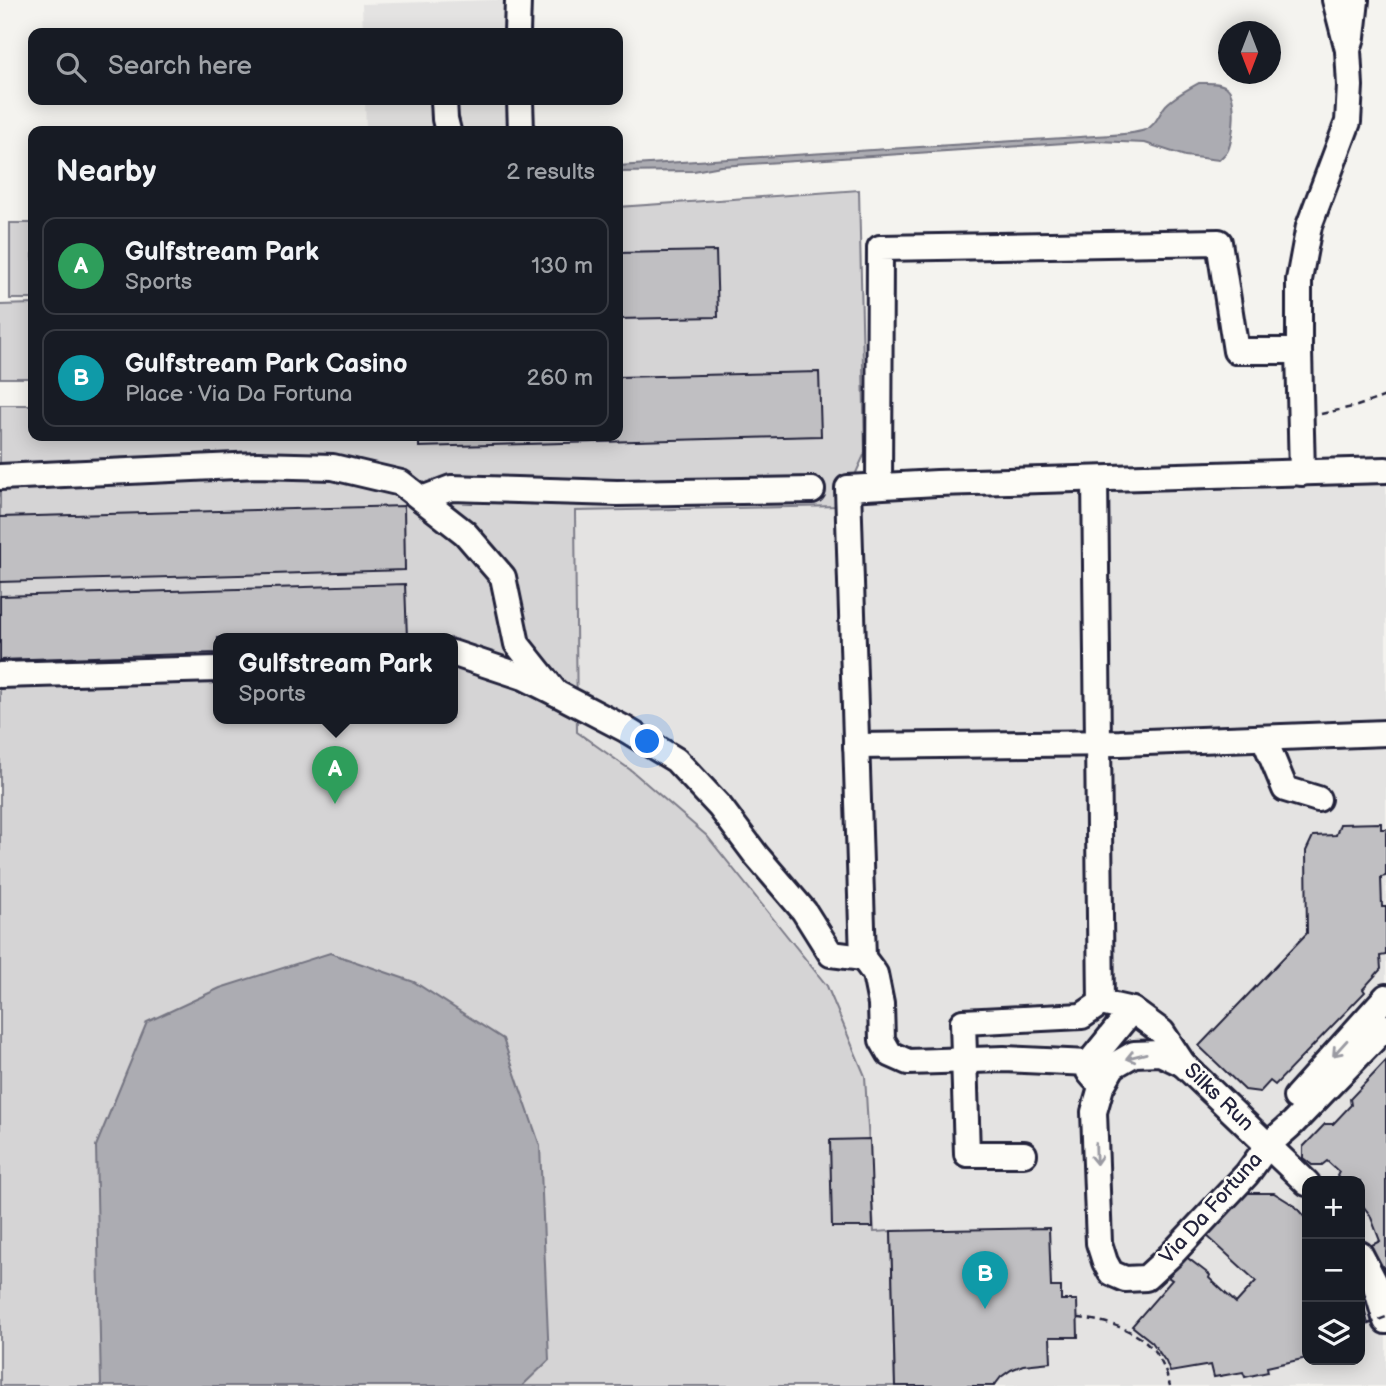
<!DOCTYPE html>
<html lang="en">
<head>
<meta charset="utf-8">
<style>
	:root { --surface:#171b24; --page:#242831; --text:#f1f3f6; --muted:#9ea1a6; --line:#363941; --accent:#9495a2 }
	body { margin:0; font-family:"Balsamiq Sans",sans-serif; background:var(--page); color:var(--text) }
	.controls { position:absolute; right:21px; bottom:21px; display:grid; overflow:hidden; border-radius:14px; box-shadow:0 4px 18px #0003 }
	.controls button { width:63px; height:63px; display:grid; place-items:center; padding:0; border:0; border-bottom:2px solid var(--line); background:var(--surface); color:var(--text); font:35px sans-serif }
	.compass { position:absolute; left:1218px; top:21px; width:63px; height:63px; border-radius:50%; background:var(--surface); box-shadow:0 4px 18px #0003; rotate:180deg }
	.you { position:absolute; left:648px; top:742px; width:24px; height:24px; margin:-18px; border:5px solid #fff; border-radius:50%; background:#1a73e8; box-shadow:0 0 0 10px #1a73e833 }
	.badge { display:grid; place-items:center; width:46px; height:46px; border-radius:50%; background:var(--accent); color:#fff; font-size:23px; font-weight:700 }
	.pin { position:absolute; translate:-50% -58px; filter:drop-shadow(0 2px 4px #0008) }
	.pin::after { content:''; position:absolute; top:37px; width:24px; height:21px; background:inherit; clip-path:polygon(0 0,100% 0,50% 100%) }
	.popup { position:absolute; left:213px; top:633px; width:245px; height:91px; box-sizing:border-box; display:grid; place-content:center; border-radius:14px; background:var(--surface); filter:drop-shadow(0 2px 5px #0005); font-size:23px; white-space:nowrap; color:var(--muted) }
	.popup b { font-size:26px; color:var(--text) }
	.popup::after { content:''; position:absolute; left:50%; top:100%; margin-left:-14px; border:14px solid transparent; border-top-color:var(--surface) }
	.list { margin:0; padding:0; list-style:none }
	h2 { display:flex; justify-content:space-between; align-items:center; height:91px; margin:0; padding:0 28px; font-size:30px }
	h2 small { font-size:23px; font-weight:400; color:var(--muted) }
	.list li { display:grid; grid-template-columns:46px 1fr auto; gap:21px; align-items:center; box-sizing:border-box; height:98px; margin:0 14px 14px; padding:0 14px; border:2px solid var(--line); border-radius:14px }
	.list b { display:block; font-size:26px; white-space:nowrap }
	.list p { margin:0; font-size:23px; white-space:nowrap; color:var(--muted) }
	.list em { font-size:23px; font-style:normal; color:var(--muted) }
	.icon { flex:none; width:38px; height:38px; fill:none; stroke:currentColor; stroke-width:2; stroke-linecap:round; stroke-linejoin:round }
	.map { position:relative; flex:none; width:1386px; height:1386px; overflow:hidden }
	.search { position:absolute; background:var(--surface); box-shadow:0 4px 18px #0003; left:28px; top:28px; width:595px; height:77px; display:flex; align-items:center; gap:18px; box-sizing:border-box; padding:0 24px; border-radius:14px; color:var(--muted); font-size:26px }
	.panel { position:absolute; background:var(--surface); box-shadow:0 4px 18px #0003; left:28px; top:126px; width:595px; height:315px; border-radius:14px }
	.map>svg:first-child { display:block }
	.built { fill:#e4e3e2; fill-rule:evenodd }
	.green { fill:#d5d4d5; stroke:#7c7b88; stroke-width:2; fill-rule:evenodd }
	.water { fill:#acacb2; stroke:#757582; stroke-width:2 }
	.building { fill:#c0bfc2; stroke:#22223b; stroke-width:2 }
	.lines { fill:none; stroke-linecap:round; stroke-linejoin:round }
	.minor-casing { stroke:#22223b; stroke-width:30 }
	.path { stroke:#22223b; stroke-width:2.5; stroke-dasharray:7 5; stroke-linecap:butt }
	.minor { stroke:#fdfcf7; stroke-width:24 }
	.path-bridge { stroke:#22223b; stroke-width:2.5; stroke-dasharray:7 5; stroke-linecap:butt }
	.oneway { stroke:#9a9aa2 }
	.labels { text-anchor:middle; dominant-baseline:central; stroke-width:5; stroke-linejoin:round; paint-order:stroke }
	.street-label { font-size:21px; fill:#22223b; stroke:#fdfcf7 }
</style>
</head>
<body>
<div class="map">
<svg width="1386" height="1386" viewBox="0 0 1386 1386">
	<rect width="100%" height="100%" fill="#f4f3ef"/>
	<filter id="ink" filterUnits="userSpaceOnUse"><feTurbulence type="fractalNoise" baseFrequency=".0143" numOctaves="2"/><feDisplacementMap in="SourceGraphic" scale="14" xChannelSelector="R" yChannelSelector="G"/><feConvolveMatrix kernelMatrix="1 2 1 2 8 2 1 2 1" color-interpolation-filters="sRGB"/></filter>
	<g filter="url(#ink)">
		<g class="built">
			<polygon points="493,0 526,0 528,33 363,33 362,4"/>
			<polygon points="365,100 531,100 532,131 366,131"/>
			<path d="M 0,433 L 692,476 L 1357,457 L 1386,459 L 1386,1386 L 0,1386 ZM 218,638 L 452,638 L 452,718 L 218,718 ZM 1307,1181 L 1360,1181 L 1360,1360 L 1307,1360 Z"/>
		</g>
		<g class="green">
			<path d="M 859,190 L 865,453 L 841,506 L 575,511 L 577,732 L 632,771 L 707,836 L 827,986 L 865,1076 L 874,1232 L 891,1231 L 895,1386 L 0,1386 L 0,405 L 33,405 L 33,436 L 618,436 L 618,207 ZM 218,638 L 452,638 L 452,718 L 218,718 Z"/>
			<rect x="10" y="223" width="23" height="76"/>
			<polygon points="33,304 33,378 0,378 0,305"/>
		</g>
		<g class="water">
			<path d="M 1199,83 C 1208,83 1219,82 1226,87 C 1238,94 1234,140 1227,152 C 1226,153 1221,158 1219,160 L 1185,156 L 1145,143 L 1096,141 L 721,166 L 694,171 L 618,172 L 618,166 L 1095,136 C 1111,135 1130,135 1145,130 C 1156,126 1159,113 1166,105 C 1175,96 1188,89 1199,83 Z"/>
			<polygon points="330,953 414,982 503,1039 540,1146 549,1360 522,1386 101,1386 96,1146 147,1022 220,988"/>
		</g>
		<g class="building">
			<polygon points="716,251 718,317 618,319 618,253"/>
			<polygon points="819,372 821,436 419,447 419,436 618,436 618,377"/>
			<polygon points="404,506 405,570 0,582 0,517"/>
			<polygon points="405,584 407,638 218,638 218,653 0,660 0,596"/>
			<polygon points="1381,823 1381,829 1386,829 1386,876 1381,877 1382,907 1386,907 1386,955 1380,956 1381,969 1363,989 1365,992 1275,1085 1270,1081 1260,1092 1245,1090 1199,1046 1307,933 1306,851 1313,836 1336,835 1340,824"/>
			<polygon points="1386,1061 1386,1267 1382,1268 1370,1246 1380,1241 1370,1215 1360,1202 1360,1181 1341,1181 1337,1176 1339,1172 1327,1161 1322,1165 1312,1165 1303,1158 1303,1147 1325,1124 1333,1124 1351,1105 1350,1099"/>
			<polygon points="870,1139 873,1227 832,1227 830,1140"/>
			<polygon points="1243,1193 1274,1193 1295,1206 1307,1220 1307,1358 1267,1367 1268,1372 1245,1377 1243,1372 1214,1377 1211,1365 1170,1372 1166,1362 1152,1342 1132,1326 1172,1280 1168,1277 1185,1256 1210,1275 1209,1278 1236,1303 1256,1281 1205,1234"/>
			<polygon points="1049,1228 1051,1287 1061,1287 1061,1300 1077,1300 1078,1337 1050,1337 1051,1362 1023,1365 1011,1370 1001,1377 994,1386 895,1386 891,1231"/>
			<polygon points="1361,1297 1368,1324 1360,1334 1360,1298"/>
		</g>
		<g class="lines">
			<g class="minor-casing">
				<g id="minor">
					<polyline points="1335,0 1348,50 1352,37 1356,0"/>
					<polyline points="517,33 518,0"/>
					<polyline points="444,100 445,119 448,131"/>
					<polyline points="520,100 521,131"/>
					<polyline points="1302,473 1299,351 1299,280 1309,226 1348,122 1350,86 1348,50"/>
					<polyline points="0,477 257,465 333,467 401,483 465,533 503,577 517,644 556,693"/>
					<polyline points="1095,479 1101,1003 1132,1010 1162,1032 1183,1064 1307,1183"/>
					<polyline points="879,486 880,248 1219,242 1236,351 1299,351"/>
					<polyline points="422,499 451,488 617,493 812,490"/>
					<polyline points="452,653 524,677 556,693 625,729 676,760 720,807 756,855 804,911 831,954 863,958"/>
					<polyline points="0,675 218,669"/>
					<polyline points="1264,738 1285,789 1318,799"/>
					<polyline points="856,746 1120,743 1386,733"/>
					<polyline points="1089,1063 1004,1059 908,1062 890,1054 882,1040 881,1004 875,974 863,958 848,488 937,483 1386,470"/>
					<polyline points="1183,1064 1160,1053 1134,1054 1113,1066 1101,1087 1094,1112 1099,1243 1105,1262 1111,1273 1125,1279 1146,1278 1171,1255 1247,1174 1268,1145 1293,1123 1386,1027"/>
					<polyline points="1094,1078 1089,1072 1089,1063 1132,1010"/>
					<polyline points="1296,1097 1386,997"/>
					<polyline points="1024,1154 967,1154 963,1022 1082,1016 1101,1003"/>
					<polyline points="1360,1254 1375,1283 1386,1321"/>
				</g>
			</g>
			<g class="path">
				<polyline points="1321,414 1357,406 1386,396"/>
				<path d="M 1078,1318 C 1101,1320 1128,1327 1146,1342 C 1159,1353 1166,1371 1170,1386"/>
			</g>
			<use href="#minor" class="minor"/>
			<polyline class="path-bridge" points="1368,1324 1386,1317"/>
		</g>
		<defs><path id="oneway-shaft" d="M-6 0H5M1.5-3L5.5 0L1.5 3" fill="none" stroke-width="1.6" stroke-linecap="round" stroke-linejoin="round" transform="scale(1.75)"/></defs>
		<g class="oneway">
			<use href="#oneway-shaft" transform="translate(1340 1048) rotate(132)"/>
			<use href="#oneway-shaft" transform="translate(1136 1056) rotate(166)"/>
			<use href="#oneway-shaft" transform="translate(1096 1154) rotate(88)"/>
		</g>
	</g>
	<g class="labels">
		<g class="street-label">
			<text transform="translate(1219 1097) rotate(44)">Silks Run</text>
			<text transform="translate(1211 1208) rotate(-48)">Via Da Fortuna</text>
		</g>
	</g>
</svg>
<div class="controls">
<button>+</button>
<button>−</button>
<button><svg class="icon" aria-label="layers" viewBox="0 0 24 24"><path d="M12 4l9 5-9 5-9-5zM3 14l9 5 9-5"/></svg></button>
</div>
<svg class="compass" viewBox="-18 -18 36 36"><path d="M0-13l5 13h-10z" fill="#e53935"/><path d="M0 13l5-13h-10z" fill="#9ea1a6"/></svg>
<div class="you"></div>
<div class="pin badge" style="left:335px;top:804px;background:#2e9e5b">A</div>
<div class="popup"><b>Gulfstream Park</b>Sports</div>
<div class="pin badge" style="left:985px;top:1309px;background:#0f9aa8">B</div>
<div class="search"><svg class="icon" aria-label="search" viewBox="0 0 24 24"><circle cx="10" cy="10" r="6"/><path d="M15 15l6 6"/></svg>Search here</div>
<section class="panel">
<h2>Nearby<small>2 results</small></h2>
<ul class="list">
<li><span class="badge" style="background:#2e9e5b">A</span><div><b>Gulfstream Park</b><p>Sports</p></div><em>130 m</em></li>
<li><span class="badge" style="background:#0f9aa8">B</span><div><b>Gulfstream Park Casino</b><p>Place · Via Da Fortuna</p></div><em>260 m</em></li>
</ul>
</section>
</div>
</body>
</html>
